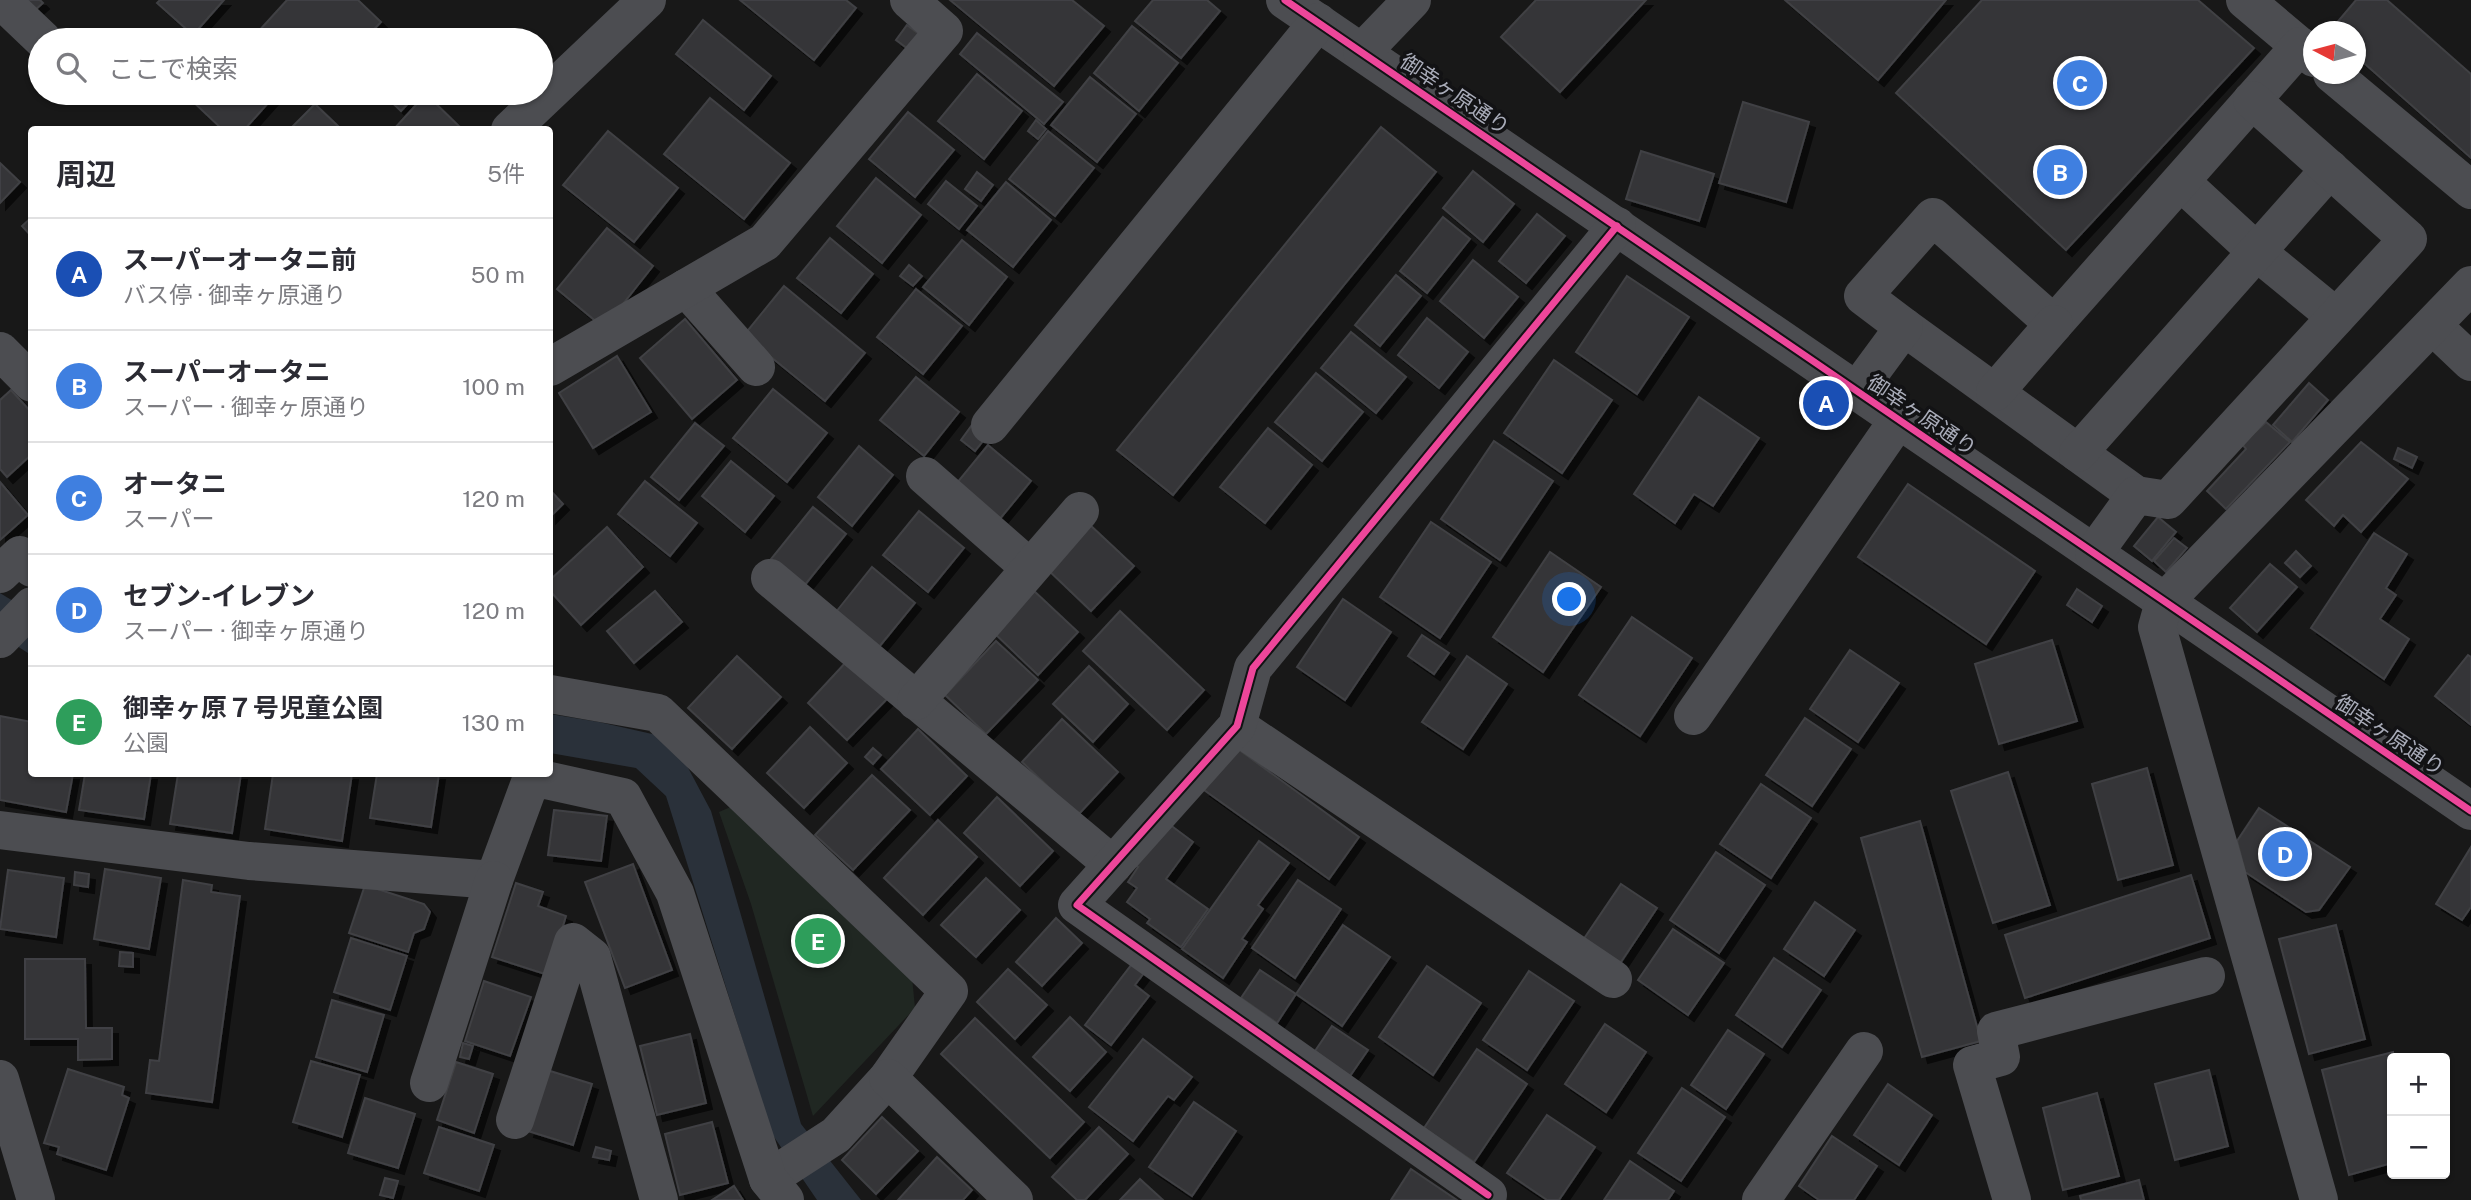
<!DOCTYPE html>
<html lang="ja">
<head>
<meta charset="utf-8">
<style>
	:root { --surface:#fff; --page:#f7f7f7; --text:#2b2b33; --muted:#7c7c81; --line:#e1e1e2; --accent:#767881 }
	body { margin:0; font-family:"Public Sans","Noto Sans JP",sans-serif; background:var(--page); color:var(--text) }
	.controls { position:absolute; right:21px; bottom:21px; display:grid; overflow:hidden; border-radius:7px; box-shadow:0 2px 5px #0004 }
	.controls button { width:63px; height:63px; display:grid; place-items:center; padding:0; border:0; border-bottom:2px solid var(--line); background:var(--surface); color:var(--text); font:35px sans-serif }
	.compass { position:absolute; left:2303px; top:21px; width:63px; height:63px; border-radius:50%; background:var(--surface); box-shadow:0 2px 5px #0004; rotate:276deg }
	.you { position:absolute; left:1570px; top:600px; width:24px; height:24px; margin:-18px; border:5px solid #fff; border-radius:50%; background:#1a73e8; box-shadow:0 0 0 10px #1a73e833 }
	.badge { display:grid; place-items:center; width:46px; height:46px; border-radius:50%; background:var(--accent); color:#fff; font-size:23px; font-weight:700 }
	.pin { position:absolute; translate:-50% -50%; border:4px solid #fff; box-shadow:0 2px 7px #0006 }
	.list { margin:0; padding:0; list-style:none }
	h2 { display:flex; justify-content:space-between; align-items:center; height:91px; margin:0; padding:0 28px; font-size:30px }
	h2 small { font-size:23px; font-weight:400; color:var(--muted) }
	.list li { display:grid; grid-template-columns:46px 1fr auto; gap:21px; align-items:center; box-sizing:border-box; height:112px; padding:0 28px; border-top:2px solid var(--line) }
	.list b { display:block; font-size:26px; white-space:nowrap }
	.list p { margin:0; font-size:23px; white-space:nowrap; color:var(--muted) }
	.list em { font-size:23px; font-style:normal; color:var(--muted) }
	.icon { flex:none; width:38px; height:38px; fill:none; stroke:currentColor; stroke-width:2; stroke-linecap:round; stroke-linejoin:round }
	.map { position:relative; flex:none; width:2471px; height:1200px; overflow:hidden }
	.search { position:absolute; background:var(--surface); box-shadow:0 2px 5px #0004; left:28px; top:28px; width:525px; height:77px; display:flex; align-items:center; gap:18px; box-sizing:border-box; padding:0 24px; border-radius:38px; color:var(--muted); font-size:26px }
	.panel { position:absolute; background:var(--surface); box-shadow:0 2px 5px #0004; left:28px; top:126px; width:525px; height:651px; border-radius:7px }
	.map>svg:first-child { display:block }
	.green { fill:#202722 }
	.water { fill:#2a313a }
	.building { fill:#363637; stroke:#404144; stroke-width:2; filter:url(#shadow) }
	.lines { fill:none; stroke-linecap:round; stroke-linejoin:round }
	.minor { stroke:#4c4d51; stroke-width:38 }
	.cycleway-casing { stroke:#121214; stroke-width:11 }
	.cycleway { stroke:#ed469a; stroke-width:7 }
	.labels { text-anchor:middle; dominant-baseline:central; stroke-width:7; stroke-linejoin:round; paint-order:stroke }
	.street-label { font-size:21px; fill:#a9acb9; stroke:#121214 }
</style>
</head>
<body>
<div class="map">
<svg width="2471" height="1200" viewBox="0 0 2471 1200">
	<defs>
		<filter id="shadow"><feDropShadow dx="6" dy="6" stdDeviation="0" flood-color="#0009"/></filter>
	</defs>
	<rect width="100%" height="100%" fill="#181818"/>
	<polygon class="green" points="733,806 912,977 915,1008 813,1116 751,904 719,812"/>
	<g class="water">
		<polygon points="0,593 31,612 31,655 0,635"/>
		<polygon points="550,714 599,722 661,736 685,762 711,811 801,1124 861,1200 817,1200 772,1134 666,796 636,768 550,753"/>
	</g>
	<g class="building">
		<polygon points="26,0 40,0 43,3 35,10"/>
		<polygon points="160,0 224,0 193,35 157,3"/>
		<polygon points="287,0 358,0 381,22 364,40 265,40 257,33"/>
		<polygon points="740,0 846,0 856,8 814,60"/>
		<polygon points="950,0 1072,0 1104,26 1054,86"/>
		<polygon points="1153,0 1207,0 1220,11 1181,58 1135,21"/>
		<polygon points="1536,0 1646,0 1560,92 1501,37"/>
		<polygon points="1785,0 1946,0 1878,80"/>
		<polygon points="1982,0 2198,0 2254,48 2066,250 1896,93"/>
		<polygon points="2356,0 2387,0 2471,74 2471,158 2356,56 2356,32 2329,32"/>
		<polygon points="703,20 771,76 744,110 676,54"/>
		<polygon points="907,25 919,34 908,49 896,40"/>
		<polygon points="1132,26 1178,63 1139,111 1094,73"/>
		<polygon points="977,33 1063,102 1044,124 960,54"/>
		<polygon points="977,74 1022,111 984,159 938,121"/>
		<polygon points="1090,77 1136,114 1097,162 1051,125"/>
		<polygon points="191,93 277,93 244,130 223,130 188,97"/>
		<polygon points="382,93 418,93 401,111"/>
		<polygon points="426,94 463,130 393,130"/>
		<polygon points="710,98 790,163 744,219 664,154"/>
		<polygon points="1743,102 1809,122 1786,202 1719,183"/>
		<polygon points="315,104 339,127 337,130 293,130 291,128"/>
		<polygon points="908,112 954,150 915,197 869,159"/>
		<polygon points="1036,120 1046,129 1038,139 1028,131"/>
		<polygon points="1381,127 1436,172 1173,495 1117,450"/>
		<polygon points="608,131 678,188 634,242 563,185"/>
		<polygon points="1048,131 1094,168 1055,216 1009,179"/>
		<polygon points="1641,151 1714,174 1699,221 1626,199"/>
		<polygon points="0,163 20,182 0,203"/>
		<polygon points="1473,171 1514,204 1483,242 1443,208"/>
		<polygon points="977,172 993,185 981,201 965,189"/>
		<polygon points="876,178 921,215 882,263 837,226"/>
		<polygon points="946,181 977,206 959,229 928,204"/>
		<polygon points="1006,182 1051,220 1013,267 967,230"/>
		<polygon points="1537,214 1565,236 1526,283 1499,261"/>
		<polygon points="32,217 32,237 22,226"/>
		<polygon points="1443,217 1470,239 1427,293 1400,271"/>
		<polygon points="607,228 653,266 604,328 557,289"/>
		<polygon points="830,238 873,274 841,313 797,278"/>
		<polygon points="962,240 1007,277 969,325 923,287"/>
		<polygon points="1473,260 1518,297 1484,338 1440,301"/>
		<polygon points="909,265 922,276 913,286 900,276"/>
		<polygon points="1396,275 1421,296 1380,346 1355,325"/>
		<polygon points="1627,276 1689,317 1637,394 1576,352"/>
		<polygon points="784,286 865,353 825,401 744,335"/>
		<polygon points="916,289 962,326 923,374 877,337"/>
		<polygon points="1427,318 1468,352 1439,388 1398,355"/>
		<polygon points="685,319 737,380 692,419 640,358"/>
		<polygon points="1351,332 1406,377 1376,413 1321,368"/>
		<polygon points="617,356 651,412 593,448 559,393"/>
		<polygon points="1554,360 1612,400 1562,473 1504,433"/>
		<polygon points="1316,373 1363,412 1322,461 1275,422"/>
		<polygon points="916,377 959,412 924,456 880,420"/>
		<polygon points="2309,383 2328,400 2292,442 2273,425"/>
		<polygon points="773,389 827,433 787,482 733,438"/>
		<polygon points="11,390 32,413 32,454 7,477 0,469 0,400"/>
		<polygon points="1699,397 1759,438 1713,506 1694,494 1675,523 1634,494"/>
		<polygon points="2266,422 2290,442 2226,509 2207,491 2246,449 2242,444"/>
		<polygon points="695,423 724,446 679,500 651,477"/>
		<polygon points="972,425 987,436 975,451 961,440"/>
		<polygon points="1268,428 1312,465 1265,523 1220,487"/>
		<polygon points="1494,441 1553,481 1500,560 1441,519"/>
		<polygon points="2361,442 2408,479 2361,532 2343,515 2334,526 2306,500"/>
		<polygon points="988,445 1031,481 999,520 956,484"/>
		<polygon points="859,446 893,475 852,526 818,497"/>
		<polygon points="2398,448 2417,457 2412,468 2394,459"/>
		<polygon points="731,461 774,496 745,532 702,496"/>
		<polygon points="645,481 697,523 670,556 618,514"/>
		<polygon points="0,482 28,515 0,540"/>
		<polygon points="1908,484 2035,571 1986,644 1858,557"/>
		<polygon points="550,490 563,504 550,517"/>
		<polygon points="813,507 846,534 804,586 771,559"/>
		<polygon points="919,511 964,548 928,592 883,555"/>
		<polygon points="2158,517 2176,532 2152,561 2134,546"/>
		<polygon points="1431,522 1491,562 1440,638 1380,597"/>
		<polygon points="1088,523 1134,566 1091,611 1046,568"/>
		<polygon points="607,527 643,567 581,625 550,591 550,580"/>
		<polygon points="2374,533 2407,554 2386,588 2396,595 2380,619 2409,639 2384,679 2311,628"/>
		<polygon points="2174,538 2187,548 2166,572 2154,561"/>
		<polygon points="2296,551 2311,566 2300,577 2285,563"/>
		<polygon points="1550,552 1601,587 1543,672 1493,637"/>
		<polygon points="2270,564 2297,587 2257,632 2230,608"/>
		<polygon points="872,567 915,603 879,647 836,612"/>
		<polygon points="1032,589 1078,632 1038,675 992,631"/>
		<polygon points="2077,589 2102,606 2092,622 2067,605"/>
		<polygon points="655,591 682,622 634,663 607,631"/>
		<polygon points="1343,599 1391,632 1345,700 1297,667"/>
		<polygon points="1120,611 1204,690 1167,730 1083,651"/>
		<polygon points="1632,617 1692,658 1640,736 1579,695"/>
		<polygon points="1422,635 1449,653 1434,674 1408,656"/>
		<polygon points="2052,640 2077,721 1999,744 1975,664"/>
		<polygon points="996,641 1038,680 986,734 945,695"/>
		<polygon points="1850,650 1899,683 1858,742 1810,709"/>
		<polygon points="2468,655 2471,657 2471,725 2435,696"/>
		<polygon points="737,656 781,697 732,749 688,708"/>
		<polygon points="1467,656 1507,684 1463,749 1422,722"/>
		<polygon points="847,661 887,699 847,740 808,703"/>
		<polygon points="1089,666 1128,704 1093,742 1053,704"/>
		<polygon points="0,716 32,722 32,774 73,774 66,812 0,800"/>
		<polygon points="1805,718 1851,749 1812,806 1766,775"/>
		<polygon points="1062,719 1118,772 1078,815 1022,762"/>
		<polygon points="810,727 847,763 804,808 767,773"/>
		<polygon points="918,729 967,776 930,815 881,769"/>
		<polygon points="1234,746 1359,837 1329,879 1204,790"/>
		<polygon points="873,748 881,755 873,764 865,757"/>
		<polygon points="2147,768 2173,865 2118,880 2092,784"/>
		<polygon points="2008,772 2050,905 1993,923 1951,791"/>
		<polygon points="85,774 151,774 144,819 79,810"/>
		<polygon points="178,774 241,774 232,833 170,824"/>
		<polygon points="273,774 352,774 342,841 265,829"/>
		<polygon points="377,774 439,774 431,827 370,818"/>
		<polygon points="872,775 910,810 853,870 815,835"/>
		<polygon points="1761,784 1811,818 1771,878 1720,844"/>
		<polygon points="997,797 1053,851 1020,886 964,833"/>
		<polygon points="2259,808 2350,867 2319,910 2306,912 2245,872 2237,841"/>
		<polygon points="554,810 607,816 601,861 548,855"/>
		<polygon points="938,820 977,857 923,915 884,878"/>
		<polygon points="1165,821 1193,842 1166,879 1208,909 1181,947 1147,923 1150,919 1127,902 1137,888 1128,882 1138,867 1134,864"/>
		<polygon points="1920,821 1981,1041 1922,1057 1861,838"/>
		<polygon points="1259,841 1289,863 1258,905 1263,909 1242,939 1247,942 1223,978 1182,949"/>
		<polygon points="2471,847 2471,907 2462,920 2436,904"/>
		<polygon points="1716,852 1765,885 1719,953 1670,920"/>
		<polygon points="633,864 672,970 625,988 585,882"/>
		<polygon points="105,869 161,878 149,949 94,939"/>
		<polygon points="8,870 64,878 56,937 0,929"/>
		<polygon points="75,872 89,874 88,887 74,885"/>
		<polygon points="2191,875 2210,938 2025,998 2005,935"/>
		<polygon points="986,878 1020,910 976,957 941,925"/>
		<polygon points="183,880 212,885 211,892 240,896 212,1102 146,1093 150,1060 159,1061"/>
		<polygon points="1298,880 1341,909 1295,978 1252,948"/>
		<polygon points="516,883 543,892 538,906 566,916 548,975 492,957"/>
		<polygon points="1621,884 1657,908 1617,968 1581,943"/>
		<polygon points="365,885 424,904 430,912 424,929 414,933 408,952 349,933"/>
		<polygon points="1815,902 1855,930 1824,976 1784,949"/>
		<polygon points="1056,918 1082,943 1042,986 1016,962"/>
		<polygon points="1343,925 1390,957 1342,1026 1296,994"/>
		<polygon points="2336,925 2365,1039 2309,1054 2279,939"/>
		<polygon points="1673,929 1724,963 1688,1015 1638,980"/>
		<polygon points="351,938 407,956 390,1010 334,992"/>
		<polygon points="120,952 133,953 133,967 119,966"/>
		<polygon points="1774,958 1821,990 1782,1047 1736,1015"/>
		<polygon points="25,959 85,959 86,1028 112,1028 112,1059 78,1060 78,1039 25,1039"/>
		<polygon points="1132,964 1144,973 1135,985 1149,996 1111,1045 1085,1025"/>
		<polygon points="1427,966 1481,1003 1433,1075 1379,1037"/>
		<polygon points="1008,969 1047,1005 1015,1039 977,1002"/>
		<polygon points="1260,970 1296,994 1277,1023 1241,998"/>
		<polygon points="1529,971 1574,1001 1527,1070 1483,1040"/>
		<polygon points="484,981 531,997 510,1056 465,1041"/>
		<polygon points="332,1000 384,1015 367,1072 316,1057"/>
		<polygon points="1070,1017 1106,1052 1070,1091 1033,1057"/>
		<polygon points="975,1018 1084,1122 1050,1158 941,1054"/>
		<polygon points="1605,1024 1646,1052 1606,1112 1565,1084"/>
		<polygon points="1332,1026 1368,1050 1350,1076 1315,1051"/>
		<polygon points="1728,1030 1764,1054 1726,1109 1691,1085"/>
		<polygon points="690,1034 706,1103 657,1115 640,1046"/>
		<polygon points="1143,1039 1192,1077 1174,1100 1168,1096 1133,1141 1089,1107"/>
		<polygon points="463,1043 473,1046 469,1059 460,1057"/>
		<polygon points="1477,1049 1527,1084 1474,1162 1424,1128"/>
		<polygon points="2393,1052 2392,1163 2349,1175 2322,1070"/>
		<polygon points="311,1061 360,1075 342,1137 293,1122"/>
		<polygon points="456,1062 493,1074 474,1133 437,1120"/>
		<polygon points="68,1069 124,1087 122,1095 129,1098 106,1170 57,1154 59,1147 44,1143"/>
		<polygon points="547,1070 592,1084 573,1145 528,1131"/>
		<polygon points="2209,1070 2228,1146 2175,1160 2155,1084"/>
		<polygon points="1888,1084 1932,1115 1899,1165 1854,1135"/>
		<polygon points="1682,1088 1725,1117 1681,1181 1638,1153"/>
		<polygon points="2097,1093 2119,1176 2063,1190 2043,1108"/>
		<polygon points="365,1098 415,1114 398,1168 348,1153"/>
		<polygon points="1194,1102 1236,1131 1192,1196 1149,1167"/>
		<polygon points="1547,1115 1595,1147 1559,1200 1547,1200 1507,1173"/>
		<polygon points="882,1117 918,1151 876,1194 842,1160"/>
		<polygon points="712,1122 728,1183 680,1195 665,1134"/>
		<polygon points="439,1127 494,1145 479,1191 424,1173"/>
		<polygon points="1099,1127 1128,1154 1085,1200 1077,1200 1052,1177"/>
		<polygon points="1832,1136 1877,1166 1854,1200 1819,1200 1799,1186"/>
		<polygon points="596,1147 611,1151 609,1160 593,1157"/>
		<polygon points="937,1157 972,1190 963,1200 898,1200"/>
		<polygon points="1630,1161 1674,1191 1668,1200 1604,1200"/>
		<polygon points="1411,1169 1457,1200 1391,1200"/>
		<polygon points="385,1178 398,1181 393,1198 380,1195"/>
		<polygon points="1140,1179 1163,1200 1120,1200"/>
		<polygon points="2139,1180 2144,1200 2081,1200 2080,1196"/>
		<polygon points="734,1186 743,1200 712,1200"/>
	</g>
	<g class="lines">
		<g class="minor">
			<polyline points="1,0 43,40"/>
			<polyline points="1285,0 2471,811"/>
			<polyline points="2245,0 2314,58"/>
			<polyline points="1362,52 1412,0"/>
			<polyline points="2332,74 2471,190"/>
			<polyline points="510,130 647,0"/>
			<polyline points="2181,182 2257,252 2336,317"/>
			<polyline points="686,288 756,367"/>
			<polyline points="2433,326 2471,362"/>
			<polyline points="1904,327 2136,495"/>
			<polyline points="0,351 32,383"/>
			<polyline points="550,367 765,242 944,31 909,0"/>
			<polyline points="1856,392 1904,327 1863,296 1933,217 2054,324 2300,46"/>
			<polyline points="1995,392 2054,324"/>
			<polyline points="990,425 1318,22"/>
			<polyline points="2078,453 2330,169"/>
			<polyline points="925,476 1030,568"/>
			<polyline points="2094,553 2136,495 2168,500 2408,239 2252,100"/>
			<polyline points="0,574 20,555 32,568"/>
			<polyline points="770,578 1113,865"/>
			<polyline points="0,639 32,606"/>
			<polyline points="550,694 658,713 949,991 888,1078 836,1135 768,1179"/>
			<polyline points="916,701 1080,511"/>
			<polyline points="1693,716 1898,420"/>
			<polyline points="1237,726 1613,979"/>
			<polyline points="0,830 249,861 494,880 532,777 623,797 675,893 768,1179 785,1200"/>
			<polyline points="888,1078 1014,1200"/>
			<polyline points="0,1079 36,1200"/>
			<polyline points="429,1083 494,880"/>
			<polyline points="515,1120 573,942 592,957 659,1200"/>
			<polyline points="1488,1195 1077,905 1237,726 1253,668 1617,226"/>
			<polyline points="1761,1200 1864,1051"/>
			<polyline points="2012,1200 1972,1065 2001,1057 1996,1031 2206,976"/>
			<polyline points="2319,1200 2157,627 2164,602 2471,285"/>
		</g>
		<g class="cycleway-casing">
			<g id="cycleway">
				<polyline points="1285,0 2471,811"/>
				<polyline points="1488,1195 1077,905 1237,726 1253,668 1617,226"/>
			</g>
		</g>
		<use href="#cycleway" class="cycleway"/>
	</g>
	<g class="labels">
		<g class="street-label">
			<text transform="translate(1455 94) rotate(34)">御幸ヶ原通り</text>
			<text transform="translate(1922 415) rotate(34)">御幸ヶ原通り</text>
			<text transform="translate(2390 735) rotate(34)">御幸ヶ原通り</text>
		</g>
	</g>
</svg>
<div class="controls">
<button>+</button>
<button>−</button>
</div>
<svg class="compass" viewBox="-18 -18 36 36"><path d="M0-13l5 13h-10z" fill="#e53935"/><path d="M0 13l5-13h-10z" fill="#7c7c81"/></svg>
<div class="you"></div>
<div class="pin badge" style="left:1826px;top:403px;background:#1a4fb4">A</div>
<div class="pin badge" style="left:2060px;top:172px;background:#3f7fe0">B</div>
<div class="pin badge" style="left:2080px;top:83px;background:#3f7fe0">C</div>
<div class="pin badge" style="left:2285px;top:854px;background:#3f7fe0">D</div>
<div class="pin badge" style="left:818px;top:941px;background:#2e9e5b">E</div>
<div class="search"><svg class="icon" aria-label="search" viewBox="0 0 24 24"><circle cx="10" cy="10" r="6"/><path d="M15 15l6 6"/></svg>ここで検索</div>
<section class="panel">
<h2>周辺<small>5件</small></h2>
<ul class="list">
<li><span class="badge" style="background:#1a4fb4">A</span><div><b>スーパーオータニ前</b><p>バス停 · 御幸ヶ原通り</p></div><em>50 m</em></li>
<li><span class="badge" style="background:#3f7fe0">B</span><div><b>スーパーオータニ</b><p>スーパー · 御幸ヶ原通り</p></div><em>100 m</em></li>
<li><span class="badge" style="background:#3f7fe0">C</span><div><b>オータニ</b><p>スーパー</p></div><em>120 m</em></li>
<li><span class="badge" style="background:#3f7fe0">D</span><div><b>セブン-イレブン</b><p>スーパー · 御幸ヶ原通り</p></div><em>120 m</em></li>
<li><span class="badge" style="background:#2e9e5b">E</span><div><b>御幸ヶ原７号児童公園</b><p>公園</p></div><em>130 m</em></li>
</ul>
</section>
</div>
</body>
</html>
